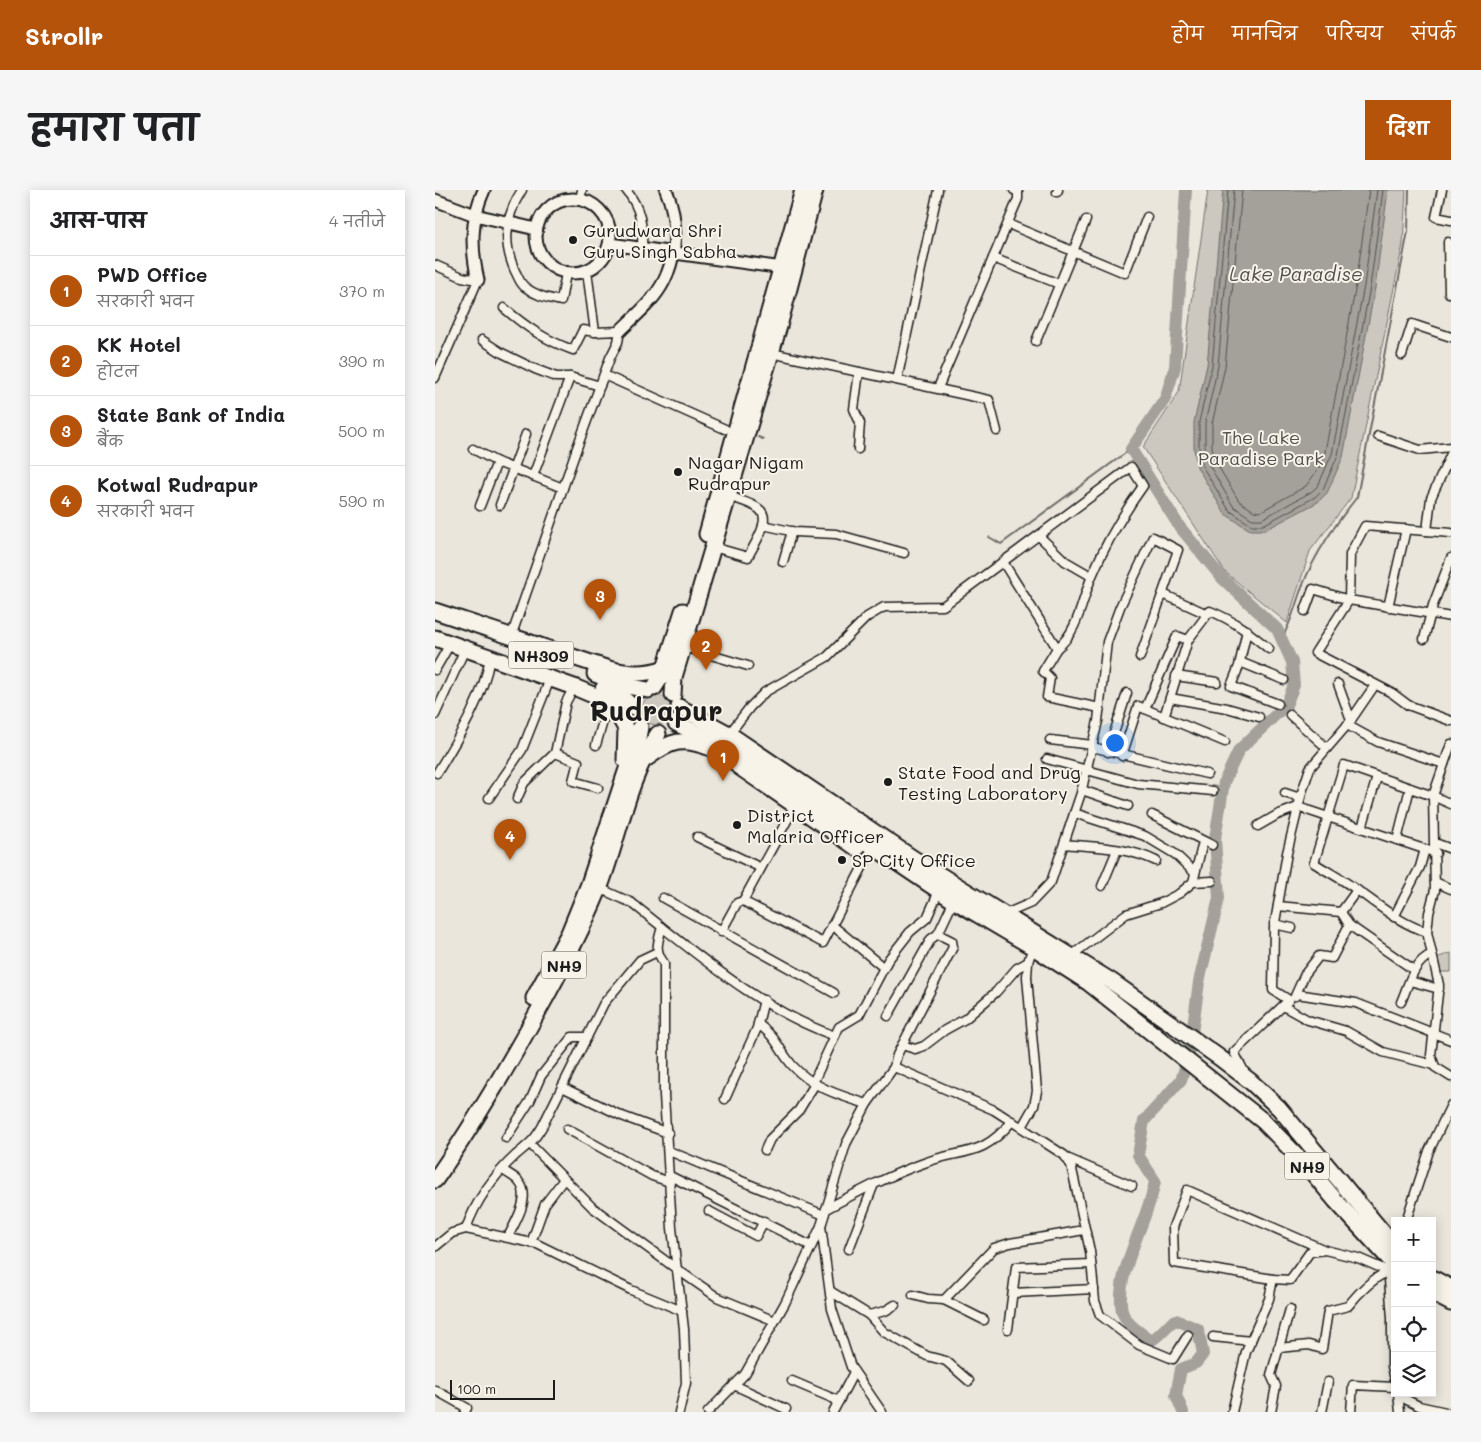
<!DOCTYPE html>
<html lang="hi">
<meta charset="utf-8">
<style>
:root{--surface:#fff;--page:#f6f6f6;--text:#202124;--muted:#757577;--line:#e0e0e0;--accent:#b45309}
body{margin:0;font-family:Mali,"Playpen Sans Deva",sans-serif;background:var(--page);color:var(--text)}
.controls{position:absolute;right:15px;bottom:15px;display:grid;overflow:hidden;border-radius:0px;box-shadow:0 2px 12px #0003}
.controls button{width:45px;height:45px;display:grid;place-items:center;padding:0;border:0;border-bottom:1px solid var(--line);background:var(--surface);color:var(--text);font:25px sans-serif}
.scale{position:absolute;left:15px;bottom:12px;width:105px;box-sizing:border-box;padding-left:5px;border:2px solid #1c1c1c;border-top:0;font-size:14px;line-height:18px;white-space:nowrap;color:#1c1c1c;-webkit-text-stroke:4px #f7f3e8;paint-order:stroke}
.you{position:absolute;left:679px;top:552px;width:18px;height:18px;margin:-12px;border:4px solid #fff;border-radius:50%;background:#1a73e8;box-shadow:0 0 0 8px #1a73e833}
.badge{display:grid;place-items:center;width:32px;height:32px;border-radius:50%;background:var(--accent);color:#fff;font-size:16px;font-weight:700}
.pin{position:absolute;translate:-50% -41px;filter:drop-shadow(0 1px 2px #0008)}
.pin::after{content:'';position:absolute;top:26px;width:18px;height:15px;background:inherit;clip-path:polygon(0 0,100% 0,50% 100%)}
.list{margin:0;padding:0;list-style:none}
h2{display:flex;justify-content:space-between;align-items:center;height:65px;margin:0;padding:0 20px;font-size:21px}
h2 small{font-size:16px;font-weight:400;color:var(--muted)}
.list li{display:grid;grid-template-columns:32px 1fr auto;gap:15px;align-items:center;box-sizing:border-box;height:70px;padding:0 20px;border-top:1px solid var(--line)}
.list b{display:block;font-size:19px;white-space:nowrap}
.list p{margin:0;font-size:16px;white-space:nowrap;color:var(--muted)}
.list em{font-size:16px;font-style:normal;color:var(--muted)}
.icon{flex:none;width:28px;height:28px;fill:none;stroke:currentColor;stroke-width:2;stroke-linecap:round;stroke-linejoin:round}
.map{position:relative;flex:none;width:1016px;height:1222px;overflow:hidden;border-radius:0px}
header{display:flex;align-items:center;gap:30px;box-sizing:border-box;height:70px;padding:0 25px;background:var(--accent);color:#fff}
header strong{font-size:24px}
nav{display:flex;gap:28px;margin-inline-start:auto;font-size:18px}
.intro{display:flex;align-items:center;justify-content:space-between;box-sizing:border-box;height:120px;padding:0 30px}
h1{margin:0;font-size:35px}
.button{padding:12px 22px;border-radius:0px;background:var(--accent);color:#fff;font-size:18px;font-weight:700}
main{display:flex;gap:30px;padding:0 30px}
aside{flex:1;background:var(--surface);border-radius:0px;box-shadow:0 2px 12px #0003}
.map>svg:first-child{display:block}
.green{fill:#ccc8c0;stroke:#74726e}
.water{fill:#a3a19a;stroke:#6d6c68}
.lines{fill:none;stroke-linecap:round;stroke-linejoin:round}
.shore{stroke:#52514e;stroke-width:1}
.stream{stroke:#6d6c68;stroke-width:2}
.river{stroke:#a3a19a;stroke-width:12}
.street-casing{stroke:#1c1c1c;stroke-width:11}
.secondary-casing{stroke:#1c1c1c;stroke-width:15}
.highway-casing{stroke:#1c1c1c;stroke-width:19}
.street{stroke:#f7f3e8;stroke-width:8}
.secondary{stroke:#f7f3e8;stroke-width:11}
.highway{stroke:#f7f3e8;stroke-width:15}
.poi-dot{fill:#1c1c1c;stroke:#f7f3e8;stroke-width:2}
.labels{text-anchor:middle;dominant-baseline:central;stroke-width:4;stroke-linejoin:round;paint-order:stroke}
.shield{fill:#f7f3e8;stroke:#5e5c59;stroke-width:1}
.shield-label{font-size:16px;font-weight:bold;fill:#1c1c1c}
.poi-label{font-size:18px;fill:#1c1c1c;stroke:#f7f3e8;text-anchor:start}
.park-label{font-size:18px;fill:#51504d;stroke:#f7f3e8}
.water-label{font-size:19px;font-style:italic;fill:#52514e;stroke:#f7f3e8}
.town-label{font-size:28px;font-weight:bold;fill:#1c1c1c;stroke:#f7f3e8}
</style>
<header>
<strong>Strollr</strong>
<nav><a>होम</a><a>मानचित्र</a><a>परिचय</a><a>संपर्क</a></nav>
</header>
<div class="intro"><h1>हमारा पता</h1><a class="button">दिशा</a></div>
<main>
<aside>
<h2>आस-पास<small>4 नतीजे</small></h2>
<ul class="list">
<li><span class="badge">1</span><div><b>PWD Office</b><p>सरकारी भवन</p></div><em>370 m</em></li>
<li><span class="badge">2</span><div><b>KK Hotel</b><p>होटल</p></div><em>390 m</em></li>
<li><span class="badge">3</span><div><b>State Bank of India</b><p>बैंक</p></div><em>500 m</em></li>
<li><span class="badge">4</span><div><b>Kotwal Rudrapur</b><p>सरकारी भवन</p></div><em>590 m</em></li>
</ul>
</aside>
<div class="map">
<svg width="1016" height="1222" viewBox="0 0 1016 1222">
<rect width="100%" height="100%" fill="#eae6dc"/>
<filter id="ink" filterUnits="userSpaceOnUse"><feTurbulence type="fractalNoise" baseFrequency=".02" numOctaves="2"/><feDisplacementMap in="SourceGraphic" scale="10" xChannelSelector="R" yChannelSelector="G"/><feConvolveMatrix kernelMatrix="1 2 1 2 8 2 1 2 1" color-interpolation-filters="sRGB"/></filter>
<g filter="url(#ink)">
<g class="green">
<path d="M773 0H971L968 54 916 308 875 361 852 433 790 382 708 257 744 202Z"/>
<circle cx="221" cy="520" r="15"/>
<path d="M1016 763V782H1006L1001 768Z"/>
</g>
<path class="water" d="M788 0H953L940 98 908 267 892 303 883 312 830 340H815L790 324 762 277 759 259V232L772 175Z"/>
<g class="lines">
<g class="shore">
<path d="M793 0 777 176 764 232V259L767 276 794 320 816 335H828L880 307 888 299 903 265 935 97 948 0"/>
<path d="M799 0 783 176 770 233V258L773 273 798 316 817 329H827L876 302 883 296 897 264 929 96 942 0"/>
<path d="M807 0 790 177 777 234V257L780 271 804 311 819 321 825 322 871 296 884 278 890 262 921 95 934 0"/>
</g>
<g class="stream">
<path d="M323 247 328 249"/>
<path d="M554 347 566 354 696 259"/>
<path d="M847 448C857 431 860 415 867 397 880 363 900 335 922 307L973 41 974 0"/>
</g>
<path class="river" d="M748 1222 741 1205 746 1179 761 1173 768 1164 763 1139 741 1130C731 1135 727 1144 717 1150 707 1145 690 1133 687 1121 679 1083 714 1030 720 991L703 965 709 931 746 890 754 865 764 792 784 708 780 649 789 592 804 560 851 515 859 495 857 472 842 439 787 388 744 336 696 259 730 209 740 177 751 0"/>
<defs>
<g id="street">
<path d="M87 0C70 26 67 52 80 81 83 86 85 94 90 97 101 106 113 108 126 111L131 83"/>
<path d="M191 0C206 18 208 36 207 59"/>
<path d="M1007 0 1001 27 1016 30"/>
<path d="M622 2 623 0"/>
<path d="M145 10 147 0"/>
<path d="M573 34 690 83 712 27"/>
<path d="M1013 52 1014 103H1016"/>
<path d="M558 68 624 94"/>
<path d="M0 75 27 87 43 90 0 188"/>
<path d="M152 81 160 142"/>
<path d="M69 118C91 137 110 150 138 160L148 140 160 142 185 141 183 152 175 168 143 255 76 447"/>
<path d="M47 150 67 163 100 179 121 187H135L165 196"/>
<path d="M601 151 651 30"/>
<path d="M336 163 554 210 562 241"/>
<path d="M967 165 977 134 1016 147"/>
<path d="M169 185 290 239"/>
<path d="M462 190 503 0"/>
<path d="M503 198 583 9V2L579 0"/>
<path d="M943 246 985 260 1016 257"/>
<path d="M38 259 62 272 128 298"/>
<path d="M423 259 425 233 419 219 424 182"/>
<path d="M98 286 135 187"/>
<path d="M65 315 91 244"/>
<path d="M45 316 62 272"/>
<path d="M328 335 360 342 401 344 469 363"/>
<path d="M992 341 996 308 1016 264"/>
<path d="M1016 343 930 336 915 364 914 410 880 463 957 503 973 515 1016 531"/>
<path d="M604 346 630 371 656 386"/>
<path d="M278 357 313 367C318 356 338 329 324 319 317 313 303 310 294 306"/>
<path d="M348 372 357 341"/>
<path d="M568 372 622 458 608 481 615 488 612 507 665 518"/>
<path d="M728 404 772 424"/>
<path d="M953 417 971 339"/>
<path d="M870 421 878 399 914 410 1016 427"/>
<path d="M812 440 804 476 796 496 843 514"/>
<path d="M989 449 998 415 1016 368"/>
<path d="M249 457 313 476"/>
<path d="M805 472 849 490"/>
<path d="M0 480 15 454"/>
<path d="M741 486 782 492"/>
<path d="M903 494 916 530"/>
<path d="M735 508 792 518 824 527"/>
<path d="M710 519 742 446 753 450"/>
<path d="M0 525 30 459"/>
<path d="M855 525 892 558"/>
<path d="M729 527 753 450 775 421C798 430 815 443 834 459"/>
<path d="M912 535 943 552 1009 574"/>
<path d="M294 544 315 517 330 502 392 467 432 427 449 417 508 416 696 277 708 296C688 324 670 354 657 386 647 409 643 443 622 458"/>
<path d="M615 550 658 555"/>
<path d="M1016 554 998 606 1000 700 994 723 992 742 1004 795 996 865 1000 877 1016 887"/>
<path d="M161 555 169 528 177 513"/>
<path d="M657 557 772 584"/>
<path d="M673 562 692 503"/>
<path d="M120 563 143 572 138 591 163 598"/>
<path d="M687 566 703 516 790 552"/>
<path d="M612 569 703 594 778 601"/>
<path d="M2 583C23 548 48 509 55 468"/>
<path d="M647 600 693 616"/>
<path d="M850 603 865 608"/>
<path d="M54 608 87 560 115 489"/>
<path d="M82 609 89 593 120 563 131 512 139 497"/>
<path d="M639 623 710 646 740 664 760 683"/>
<path d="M717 625 777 655"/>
<path d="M823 636 842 625 863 617 1001 663"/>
<path d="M927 638 942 587"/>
<path d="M262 647 326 678"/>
<path d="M962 650 975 598"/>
<path d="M1000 653 1016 659"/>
<path d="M629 654C659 657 693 657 721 671"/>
<path d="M758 692 777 691"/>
<path d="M1000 692 1016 699"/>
<path d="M667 696 682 660"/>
<path d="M164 698 197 713 227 737C223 752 219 760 229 773V905L237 1038 249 1139 251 1193 244 1222"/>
<path d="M228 708 399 803"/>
<path d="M308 711 388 753 438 657"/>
<path d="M843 716 906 722 922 700"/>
<path d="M906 722 914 735 979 780"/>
<path d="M568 725 596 713 616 692 646 603 663 531 672 452 685 417 718 347 743 360 705 467"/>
<path d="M959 727 985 677 990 659"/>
<path d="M839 734 857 738"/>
<path d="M397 735 449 778"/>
<path d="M227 737C280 779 335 823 400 846"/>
<path d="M286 742 302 713 308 711 361 614"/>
<path d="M992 742C964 733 945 716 922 700 909 690 893 682 879 673L909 575 998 606 1016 614"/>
<path d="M636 766 691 724 726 713 745 703 758 692 768 652"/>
<path d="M975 791 1004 799"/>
<path d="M862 804 921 813 1016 850"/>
<path d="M860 806 870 784 884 766 897 768 914 735"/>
<path d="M966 812C974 794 978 772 997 764"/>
<path d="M848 816 873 830 911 841 948 862 999 875"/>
<path d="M453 826 496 749 503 744"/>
<path d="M323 834C343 848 343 859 357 875 376 897 406 906 432 914"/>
<path d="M467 855 480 859 489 856 510 840 530 829 561 802 582 778 593 772"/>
<path d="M459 877 559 920 629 965 636 975 655 1061 660 1111 665 1125 704 1155 738 1169 753 1145"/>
<path d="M810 883 799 862 854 810 838 800 839 738 852 663 867 602 875 578 914 533 940 495"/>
<path d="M378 893 404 837 424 825 453 770 475 742 492 728 504 701"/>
<path d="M127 897 187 926 233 943"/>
<path d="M290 909 322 838 329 810"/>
<path d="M587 937 599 916 602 901 592 787 593 772 598 757"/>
<path d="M132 939 217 986 235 992"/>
<path d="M71 948 95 911 106 886 137 847H152"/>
<path d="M96 955 157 1017 243 1080 282 1107 340 1131"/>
<path d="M330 960 335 949 364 920 380 894"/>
<path d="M234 961 389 1025"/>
<path d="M634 969 697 996"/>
<path d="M68 980C73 984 81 987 84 992 97 1007 80 1032 73 1047"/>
<path d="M235 986 376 1056"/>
<path d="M391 1019C423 1002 455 985 489 973 528 958 546 969 577 931"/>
<path d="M274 1021 321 1046 329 1031"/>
<path d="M971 1031 994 961 1016 915"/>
<path d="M386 1036 397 1119 416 1177 447 1222"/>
<path d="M31 1039C40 1012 59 985 81 965 94 954 98 952 107 937L169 813 205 770 222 762"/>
<path d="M96 1053 110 1014 129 989"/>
<path d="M0 1057 17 1043 31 1039 102 1054 196 1100 247 1121"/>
<path d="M414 1059 439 994"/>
<path d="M890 1060 875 1062 855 1090 838 1089 739 1073 738 1037 752 1000 890 1060 923 1068 953 1081"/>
<path d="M953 1077 957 1128V1176L960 1190"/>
<path d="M395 1101 434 1125 450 1121 460 1115"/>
<path d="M578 1103 659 1099"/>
<path d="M478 1105 493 1109 509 1110 549 1130"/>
<path d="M509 1110 559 1058 575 1053 649 1040"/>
<path d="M434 1125 449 1142 492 1166 511 1171 534 1191"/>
<path d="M573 1139 581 1077 656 1074"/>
<path d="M778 1147 816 1151"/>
<path d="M843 1158 874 1155 887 1159 893 1121 913 1116C925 1101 936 1090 953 1081"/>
<path d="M357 1191 404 1211"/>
<path d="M299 1195 351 1219"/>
<path d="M0 1200 32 1218 30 1222"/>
<path d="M963 1203 965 1222"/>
<path d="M964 1206 984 1216 1011 1222"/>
<path d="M273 1222 310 1184 350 1113 386 1036 411 954 432 914 459 877 462 865 518 757 517 751 503 744 519 710"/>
<path d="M398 1222 419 1182"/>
<path d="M797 1222 811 1162 834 1109 838 1089"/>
<path d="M836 1222 841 1196 836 1185 855 1119"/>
<path d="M887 1222 893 1192"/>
<path d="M916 1222 918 1195 960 1197"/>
</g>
<g id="secondary">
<circle cx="138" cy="46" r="37"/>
<path d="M0 10 40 25 101 39"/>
<path d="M175 54 348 78"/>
<path d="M43 90C36 59 35 30 49 0"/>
<path d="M185 141C200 126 219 111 229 91 243 63 243 28 231 0"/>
</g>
<g id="highway">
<path d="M272 344 368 0"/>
<path d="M0 421 174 479C194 484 210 485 230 478"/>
<path d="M0 448 139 497 177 513 191 539 190 570"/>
<path d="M160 484 192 496 213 500"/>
<path d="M219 498 228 484 248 421"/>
<path d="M168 499 185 506 198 517"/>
<path d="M238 505 239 487 344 136 380 0"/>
<path d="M244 517 294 544 479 669 676 791 785 868 815 891 844 918 960 1057"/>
<path d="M241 533 290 557 515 708 598 757 654 793 828 931 872 976 901 1011 960 1075"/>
<path d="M212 568C236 550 248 547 276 558"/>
<path d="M303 576 422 658"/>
<path d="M99 808 134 743 154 694 191 582 202 553 205 537"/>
<path d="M0 990C37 937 70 881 101 825 124 784 146 743 164 699 184 648 192 589 223 544"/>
<path d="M997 1088 1016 1098"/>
<path d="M997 1103 1016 1113"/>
</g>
</defs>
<use href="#street" class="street-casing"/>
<use href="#secondary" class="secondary-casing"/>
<use href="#highway" class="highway-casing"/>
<use href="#street" class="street"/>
<use href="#secondary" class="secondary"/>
<use href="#highway" class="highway"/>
</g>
</g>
<g class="poi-dot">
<circle cx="138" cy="50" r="5"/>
<circle cx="243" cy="282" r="5"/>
<circle cx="453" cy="592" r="5"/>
<circle cx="302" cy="635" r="5"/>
<circle cx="407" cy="670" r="5"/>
</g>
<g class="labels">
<g class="shield">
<rect x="73.5" y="451.5" width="65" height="27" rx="4"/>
<rect x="106.5" y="761.5" width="45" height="27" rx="4"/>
<rect x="849.5" y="962.5" width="45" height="27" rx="4"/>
</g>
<g class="shield-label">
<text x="106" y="465">NH309</text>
<text x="129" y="775">NH9</text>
<text x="872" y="976">NH9</text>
</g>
<g class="poi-label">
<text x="148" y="40">Gurudwara Shri<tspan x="148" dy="21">Guru Singh Sabha</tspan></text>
<text x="253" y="272">Nagar Nigam<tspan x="253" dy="21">Rudrapur</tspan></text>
<text x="463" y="582">State Food and Drug<tspan x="463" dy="21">Testing Laboratory</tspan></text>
<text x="312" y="625">District<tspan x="312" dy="21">Malaria Officer</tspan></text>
<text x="417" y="670">SP City Office</text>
</g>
<g class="park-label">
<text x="826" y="247">The Lake<tspan x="826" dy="21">Paradise Park</tspan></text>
</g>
<g class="water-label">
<text x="861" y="83">Lake Paradise</text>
</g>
<g class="town-label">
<text x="221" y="520">Rudrapur</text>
</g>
</g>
</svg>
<div class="controls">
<button>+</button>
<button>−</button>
<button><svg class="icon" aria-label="locate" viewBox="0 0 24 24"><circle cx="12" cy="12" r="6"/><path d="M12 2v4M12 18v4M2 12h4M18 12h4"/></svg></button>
<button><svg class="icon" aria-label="layers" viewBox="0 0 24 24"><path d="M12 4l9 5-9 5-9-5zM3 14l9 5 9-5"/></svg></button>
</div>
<div class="scale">100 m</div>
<div class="you"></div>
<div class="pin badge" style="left:288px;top:591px">1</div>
<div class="pin badge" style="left:271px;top:480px">2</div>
<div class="pin badge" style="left:165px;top:430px">3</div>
<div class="pin badge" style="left:75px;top:670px">4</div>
</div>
</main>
